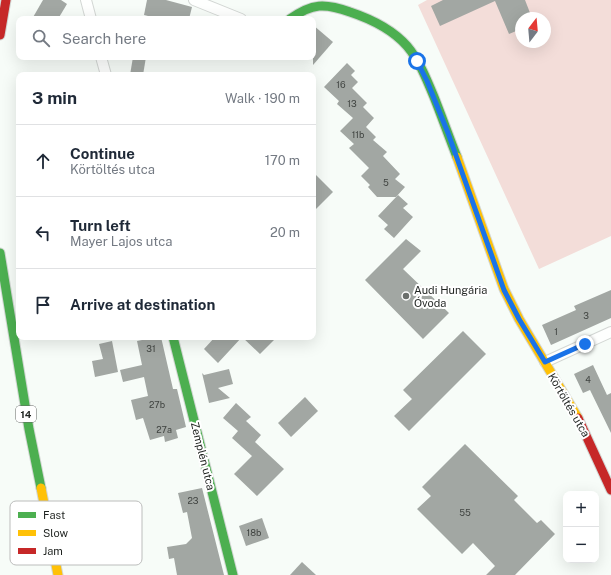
<!DOCTYPE html>
<meta charset="utf-8">
<style>
:root{--surface:#fff;--page:#f2f2f3;--text:#1f2937;--muted:#747a83;--line:#e0e1e3}
body{margin:0;font-family:"Public Sans",sans-serif;background:var(--page);color:var(--text)}
.controls{position:absolute;right:12px;bottom:12px;display:grid;overflow:hidden;border-radius:8px;box-shadow:0 4px 16px #0002}
.controls button{width:36px;height:36px;display:grid;place-items:center;padding:0;border:0;border-bottom:1px solid var(--line);background:var(--surface);color:var(--text);font:20px sans-serif}
.compass{position:absolute;left:515px;top:12px;width:36px;height:36px;border-radius:50%;background:var(--surface);box-shadow:0 4px 16px #0002;rotate:16deg}
.stop{position:absolute;width:12px;height:12px;margin:-9px;border:3px solid #1a73e8;border-radius:50%;background:#fff}
.stop.end{background:#1a73e8;border-color:#fff;box-shadow:0 1px 4px #0008}
.list{margin:0;padding:0;list-style:none}
h2{display:flex;justify-content:space-between;align-items:center;height:52px;margin:0;padding:0 16px;font-size:17px}
h2 small{font-size:13px;font-weight:400;color:var(--muted)}
.list li{display:grid;grid-template-columns:26px 1fr auto;gap:12px;align-items:center;box-sizing:border-box;height:72px;padding:0 16px;border-top:1px solid var(--line)}
.list b{display:block;font-size:15px;white-space:nowrap}
.list p{margin:0;font-size:13px;white-space:nowrap;color:var(--muted)}
.list em{font-size:13px;font-style:normal;color:var(--muted)}
.icon{flex:none;width:22px;height:22px;fill:none;stroke:currentColor;stroke-width:2;stroke-linecap:round;stroke-linejoin:round}
.map{position:relative;flex:none;width:611px;height:575px;overflow:hidden}
.search{position:absolute;background:var(--surface);box-shadow:0 4px 16px #0002;left:16px;top:16px;width:300px;height:44px;display:flex;align-items:center;gap:10px;box-sizing:border-box;padding:0 14px;border-radius:8px;color:var(--muted);font-size:15px}
.panel{position:absolute;background:var(--surface);box-shadow:0 4px 16px #0002;left:16px;top:72px;width:300px;height:268px;border-radius:8px}
.map>svg:first-child{display:block}
.green{fill:#f3ddd9;fill-rule:evenodd}
.building{fill:#a2a7a3}
.lines{fill:none;stroke-linecap:round;stroke-linejoin:round}
.street-casing{stroke:#d3d7d4;stroke-width:12}
.fast-casing{stroke:#d3d7d4;stroke-width:11}
.slow-casing{stroke:#d3d7d4;stroke-width:11}
.jam-casing{stroke:#d3d7d4;stroke-width:11}
.street{stroke:#fefffe;stroke-width:10}
.fast{stroke:#4caf50;stroke-width:9}
.slow{stroke:#ffc107;stroke-width:9}
.jam{stroke:#c62828;stroke-width:9}
.route{stroke:#1a73e8;stroke-width:5}
.poi-dot{fill:#6b6f6c;stroke:#fff;stroke-width:1.5}
.labels{text-anchor:middle;dominant-baseline:central;stroke-width:4;stroke-linejoin:round;paint-order:stroke}
.number-label{font-size:9px;fill:#404441}
.shield{fill:#fff;stroke:#626563;stroke-width:1}
.shield-label{font-size:10px;font-weight:bold;fill:#1f2320}
.poi-label{font-size:11px;fill:#1f2320;stroke:#fff;text-anchor:start}
.street-label{font-size:11px;fill:#1f2320;stroke:#fff}
.key{fill:#fff;stroke:#bcbdbc;stroke-width:1}
.key-label{font-size:11px;fill:#1f2320}
</style>
<div class="map">
<svg width="611" height="575" viewBox="0 0 611 575">
<rect width="100%" height="100%" fill="#f7fcf8"/>
<path class="green" d="M427 0H611V236L539 269 418 5ZM521 18H545V42H521Z"/>
<g class="building">
<path d="M43 0H61L67 4 58 19H32Z"/>
<path d="M147 0H166L192 7 189 19H160L144 15Z"/>
<path d="M443 0H525L532 18H521V29L509 34 495 1 440 26 431 6Z"/>
<path d="M313 25 333 42 313 65Z"/>
<path d="M133 57H146L143 75H130Z"/>
<path d="M347 63 355 71 351 75 358 82 352 88 367 103 363 107 374 118 366 127 376 137 373 140 387 152 383 156 400 174 395 179 405 187 396 197H377L368 187 370 185 361 176 369 168 349 148 354 144 340 131 353 118 337 104 339 101 324 87Z"/>
<path d="M313 172 333 192 313 212Z"/>
<path d="M398 195 408 204 403 208 413 217 394 238 384 229 388 225 378 216Z"/>
<path d="M406 239 421 251 403 269 449 313 423 339 365 280Z"/>
<path d="M611 290V318L551 345 542 325 576 310 574 306Z"/>
<path d="M463 331 486 354 409 431 394 416 412 399 403 390Z"/>
<path d="M157 337H161L173 389H177L186 427 176 430 178 438 165 442 164 436 150 440 143 418 136 420 131 400 148 396 144 377 123 382 120 370 142 365 137 341Z"/>
<path d="M215 337H277L260 354 242 337 218 363 204 349Z"/>
<path d="M112 341 118 372 95 377 92 361 103 359 99 344Z"/>
<path d="M593 365 607 395 611 393V433L590 390 583 393 574 374Z"/>
<path d="M229 369 233 384 218 388 230 398 209 403 202 373 204 375Z"/>
<path d="M305 397 318 411 291 437 278 423Z"/>
<path d="M236 403 251 417 246 421 261 435 255 442 284 469 257 496 234 474 252 456 232 438 238 431 223 418Z"/>
<path d="M465 444 518 496 514 500 537 523 541 520 555 534 515 575H486L495 566 473 543 462 554 417 509 431 496 422 487Z"/>
<path d="M202 488 224 575H177L174 558 169 559 167 547 186 544 192 538 187 512 183 513 178 493Z"/>
<path d="M262 518 269 538 246 546 239 526Z"/>
<path d="M302 562 316 575H290Z"/>
</g>
<g class="lines">
<defs>
<g id="street">
<path d="M86 0 91 19"/>
<path d="M194 0 241 19"/>
<path d="M101 57 106 75"/>
<path d="M545 362 611 332"/>
</g>
<g id="fast">
<path d="M290 19C312 3 325 3 350 12 371 19 392 29 407 46 419 60 427 80 434 97 442 117 449 137 457 157"/>
<path d="M0 253 29 429 41 488"/>
<path d="M173 337 233 575"/>
</g>
<g id="slow">
<path d="M457 157 504 289 519 319 578 418"/>
<path d="M41 488 58 575"/>
</g>
<g id="jam">
<path d="M0 35 6 0"/>
<path d="M578 418 611 490"/>
</g>
</defs>
<use href="#street" class="street-casing"/>
<use href="#fast" class="fast-casing"/>
<use href="#slow" class="slow-casing"/>
<use href="#jam" class="jam-casing"/>
<use href="#street" class="street"/>
<use href="#fast" class="fast"/>
<use href="#slow" class="slow"/>
<use href="#jam" class="jam"/>
</g>
<g class="lines">
<path class="route" d="M417 61 427 81 448 133 504 290 519 319 545 362 585 344"/>
</g>
<circle class="poi-dot" cx="406" cy="296" r="4"/>
<g class="labels">
<g class="number-label">
<text x="341" y="84">16</text>
<text x="352" y="103">13</text>
<text x="358" y="134">11b</text>
<text x="386" y="182">5</text>
<text x="586" y="315">3</text>
<text x="556" y="331">1</text>
<text x="151" y="348">31</text>
<text x="588" y="379">4</text>
<text x="157" y="404">27b</text>
<text x="164" y="429">27a</text>
<text x="193" y="500">23</text>
<text x="465" y="512">55</text>
<text x="254" y="532">18b</text>
</g>
<rect class="shield" x="16" y="406" width="20" height="16" rx="3"/>
<g class="shield-label">
<text x="26" y="414">14</text>
</g>
<g class="poi-label">
<text x="414" y="290">Audi Hungária<tspan x="414" dy="13">Óvoda</tspan></text>
</g>
<g class="street-label">
<text transform="translate(569 405) rotate(60)">Körtöltés utca</text>
<text transform="translate(203 456) rotate(76)">Zemplén utca</text>
</g>
</g>
<rect x="10" y="501" width="132" height="64" rx="6" class="key"/>
<rect x="18" y="512" width="18" height="6" fill="#4caf50"/>
<rect x="18" y="530" width="18" height="6" fill="#ffc107"/>
<rect x="18" y="548" width="18" height="6" fill="#c62828"/>
<g class="key-label">
<text x="43" y="519">Fast</text>
<text x="43" y="537">Slow</text>
<text x="43" y="555">Jam</text>
</g>
</svg>
<div class="controls">
<button>+</button>
<button>−</button>
</div>
<svg class="compass" viewBox="-18 -18 36 36"><path d="M0-13l5 13h-10z" fill="#e53935"/><path d="M0 13l5-13h-10z" fill="#747a83"/></svg>
<div class="stop" style="left:417px;top:61px"></div>
<div class="stop end" style="left:585px;top:344px"></div>
<div class="search"><svg class="icon" aria-label="search" viewBox="0 0 24 24"><circle cx="10" cy="10" r="6"/><path d="M15 15l6 6"/></svg>Search here</div>
<section class="panel">
<h2>3 min<small>Walk · 190 m</small></h2>
<ul class="list">
<li><svg class="icon" aria-label="ahead" viewBox="0 0 24 24"><path d="M12 20V5M6 11l6-6 6 6"/></svg><div><b>Continue</b><p>Körtöltés utca</p></div><em>170 m</em></li>
<li><svg class="icon" aria-label="left" viewBox="0 0 24 24"><path d="M17 20v-9H6M10 6l-5 5 5 5"/></svg><div><b>Turn left</b><p>Mayer Lajos utca</p></div><em>20 m</em></li>
<li><svg class="icon" aria-label="arrive" viewBox="0 0 24 24"><path d="M6 21V4h12l-3 4 3 4H6"/></svg><div><b>Arrive at destination</b></div></li>
</ul>
</section>
</div>
